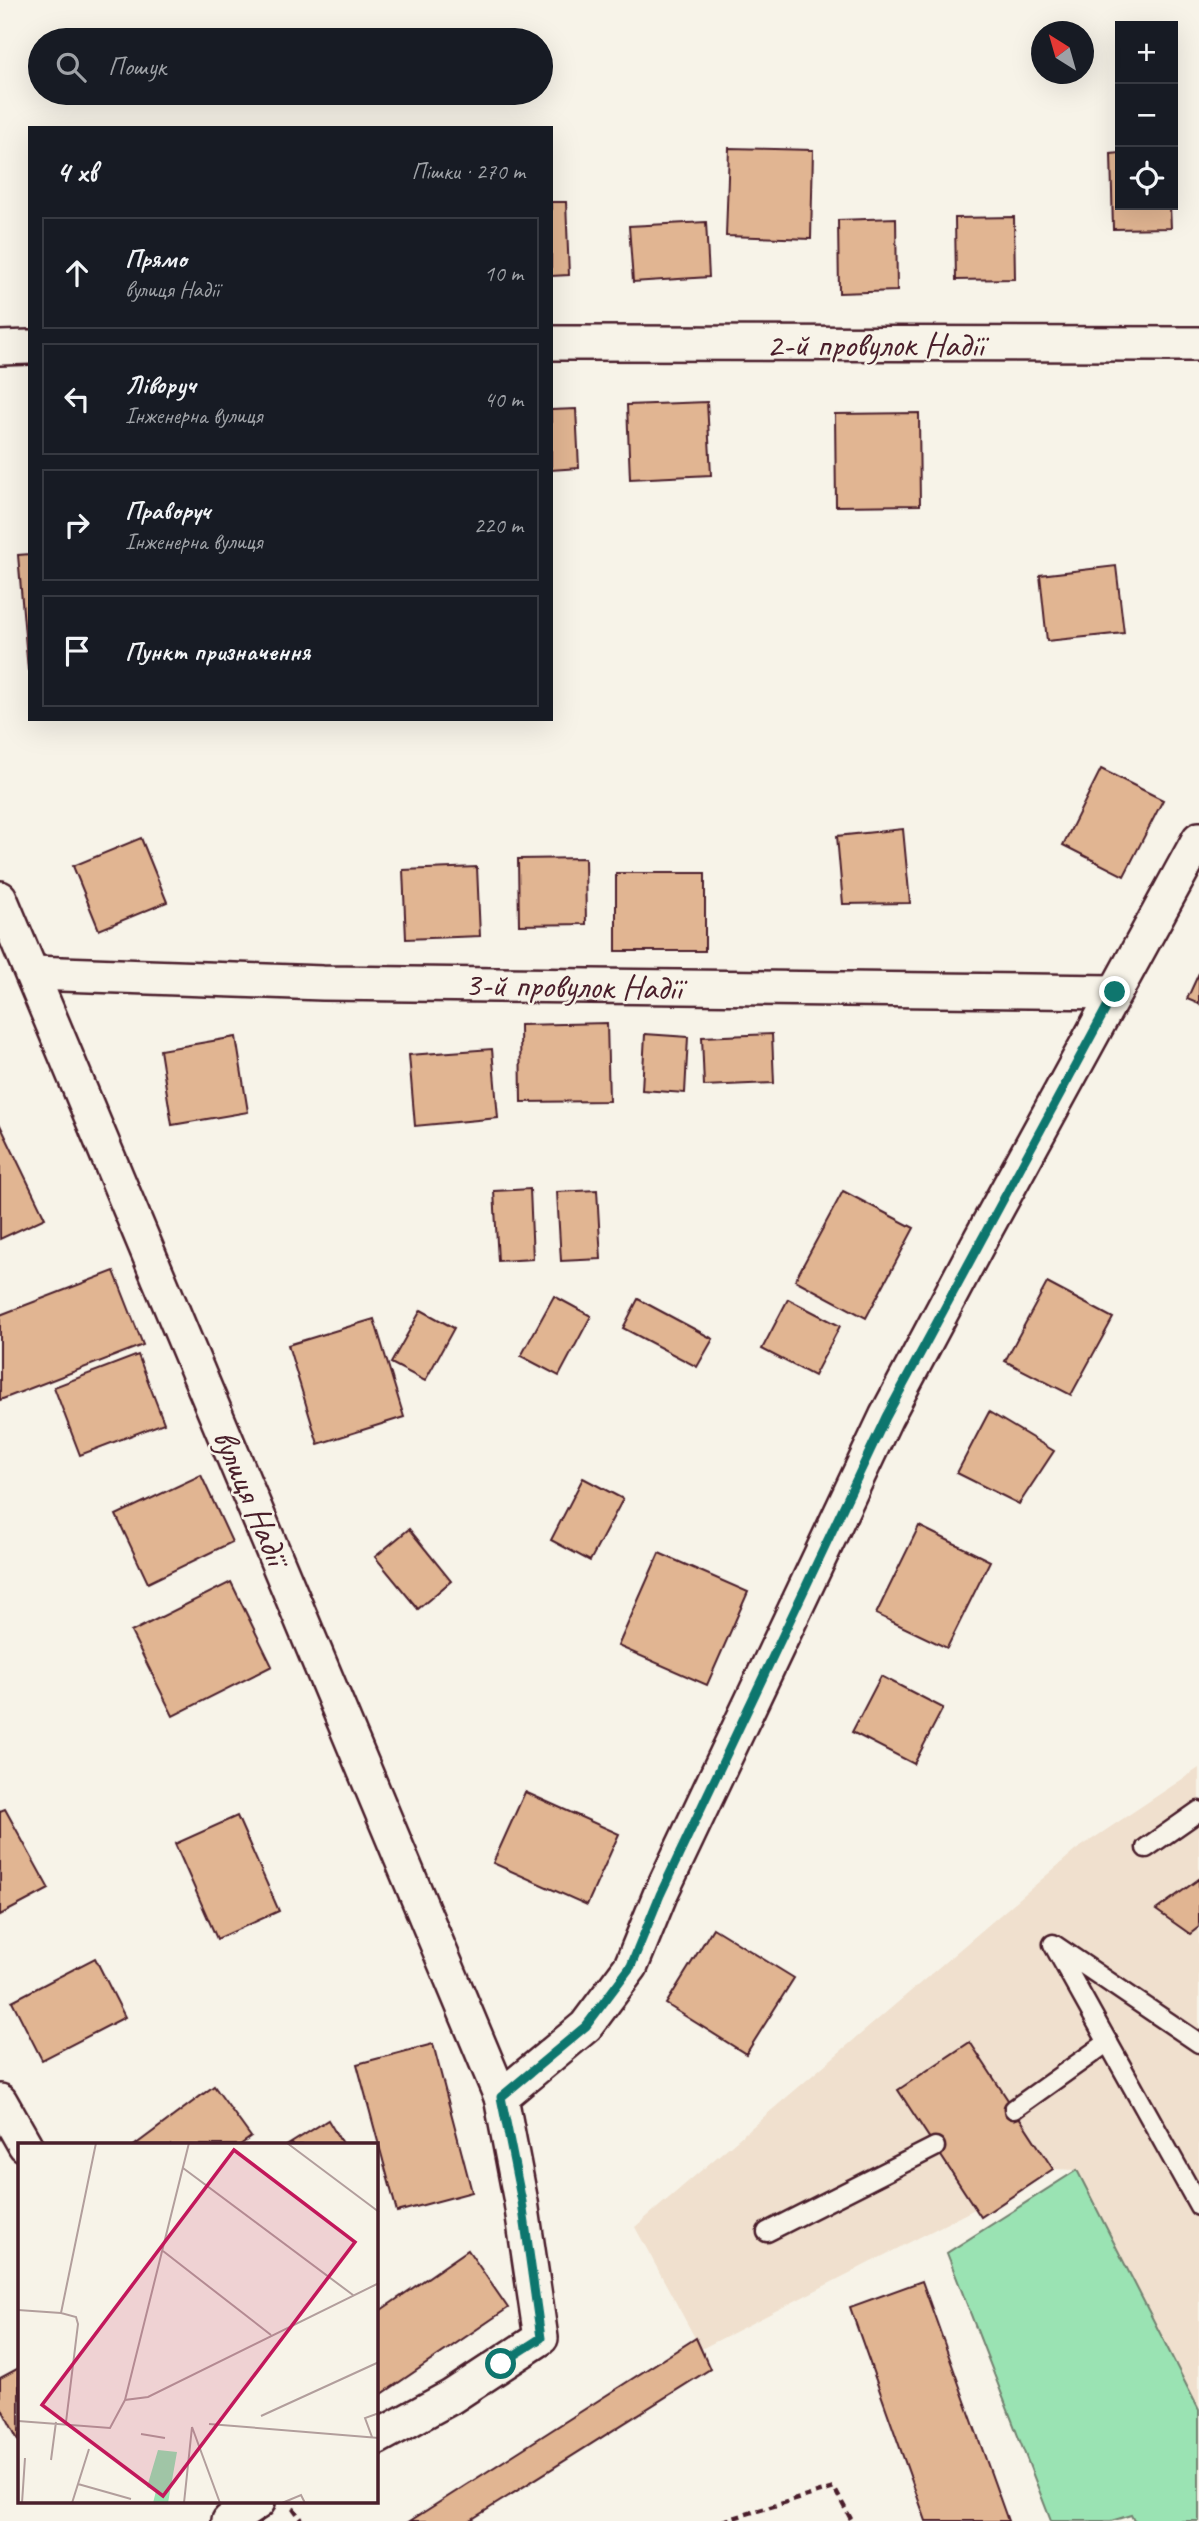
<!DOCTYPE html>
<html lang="uk">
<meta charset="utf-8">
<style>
:root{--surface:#171b24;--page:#20242c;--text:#f1f3f6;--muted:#9ea1a6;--line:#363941}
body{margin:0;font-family:Caveat,sans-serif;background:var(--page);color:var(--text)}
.controls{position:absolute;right:21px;top:21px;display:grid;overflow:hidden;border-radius:0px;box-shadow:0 7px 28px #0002}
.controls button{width:63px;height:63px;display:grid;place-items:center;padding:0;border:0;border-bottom:2px solid var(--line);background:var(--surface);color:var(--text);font:35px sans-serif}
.compass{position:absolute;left:1031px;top:21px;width:63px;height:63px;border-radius:50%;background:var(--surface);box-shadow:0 7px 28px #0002;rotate:323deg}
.stop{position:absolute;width:21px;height:21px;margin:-16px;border:5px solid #0f766e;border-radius:50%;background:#fff}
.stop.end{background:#0f766e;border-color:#fff;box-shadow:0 2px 7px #0008}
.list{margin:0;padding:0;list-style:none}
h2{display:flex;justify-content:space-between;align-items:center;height:91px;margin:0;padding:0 28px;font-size:30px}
h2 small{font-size:23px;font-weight:400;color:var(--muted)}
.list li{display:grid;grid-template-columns:46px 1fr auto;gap:21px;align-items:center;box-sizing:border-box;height:112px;margin:0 14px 14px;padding:0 14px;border:2px solid var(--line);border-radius:0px}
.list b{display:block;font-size:26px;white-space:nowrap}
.list p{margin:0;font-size:23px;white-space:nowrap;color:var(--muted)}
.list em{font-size:23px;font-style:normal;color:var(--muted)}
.icon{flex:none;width:38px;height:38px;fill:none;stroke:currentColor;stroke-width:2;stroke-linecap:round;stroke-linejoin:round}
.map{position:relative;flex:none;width:1199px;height:2521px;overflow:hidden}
.search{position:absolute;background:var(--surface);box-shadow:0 7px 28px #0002;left:28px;top:28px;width:525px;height:77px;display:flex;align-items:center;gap:18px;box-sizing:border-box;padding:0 24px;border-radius:38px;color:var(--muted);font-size:26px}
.panel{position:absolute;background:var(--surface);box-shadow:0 7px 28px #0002;left:28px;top:126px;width:525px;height:595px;border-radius:0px}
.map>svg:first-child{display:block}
.built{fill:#f0e0ce}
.green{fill:#9ae3b3;stroke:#72816f;stroke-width:2}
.building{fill:#e1b592;stroke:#4a1f2b;stroke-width:2}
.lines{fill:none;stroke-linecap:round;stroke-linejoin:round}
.service-casing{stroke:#4a1f2b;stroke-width:23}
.minor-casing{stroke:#4a1f2b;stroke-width:38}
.path{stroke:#4a1f2b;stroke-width:4.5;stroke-dasharray:7 5;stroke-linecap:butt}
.service{stroke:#f7f3e8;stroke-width:18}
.minor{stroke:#f7f3e8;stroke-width:33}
.route{stroke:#0f766e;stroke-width:9}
.labels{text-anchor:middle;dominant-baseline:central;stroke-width:5;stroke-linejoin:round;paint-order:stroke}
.street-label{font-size:35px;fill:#4a1f2b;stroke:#f7f3e8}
.inset-road{fill:none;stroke:#b29e9c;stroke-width:2}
.view{fill:#c2185b;fill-opacity:0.15;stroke:#c2185b;stroke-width:3.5}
.inset-edge{fill:none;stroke:#4a1f2b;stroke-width:3.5}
</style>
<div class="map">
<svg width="1199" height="2521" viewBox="0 0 1199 2521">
<rect width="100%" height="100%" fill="#f7f3e8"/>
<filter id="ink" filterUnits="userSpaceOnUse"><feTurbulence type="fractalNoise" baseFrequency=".0143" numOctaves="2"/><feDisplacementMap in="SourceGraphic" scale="14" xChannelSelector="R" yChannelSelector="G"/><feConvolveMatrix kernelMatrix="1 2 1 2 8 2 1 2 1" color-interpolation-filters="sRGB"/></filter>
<g filter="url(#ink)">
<path class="built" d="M1199 1768V2409L1077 2170 1053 2169 701 2349 635 2227 1076 1850Z"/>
<path class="green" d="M1077 2170 1199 2410V2521H1134L1131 2515 1111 2521H1051L947 2253Z"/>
<g class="building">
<path d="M729 148 813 150 811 239 726 236Z"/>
<path d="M1120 153V205H1170L1171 228 1113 229 1111 154Z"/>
<path d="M551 202H566L569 275 551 276Z"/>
<path d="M1014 217 1015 279 956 280 955 218Z"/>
<path d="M896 218 897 291 839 293 838 220Z"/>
<path d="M706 222 709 277 633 282 629 226Z"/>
<path d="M707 402 711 475 630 479 627 405Z"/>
<path d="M576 409 579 468 551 470V410Z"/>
<path d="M919 413 920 505 836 506 835 414Z"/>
<path d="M30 554V670H28L18 555Z"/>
<path d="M1116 566 1124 633 1047 641 1040 575Z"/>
<path d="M1101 769 1163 800 1124 876 1063 845Z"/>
<path d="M903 829 910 903 843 904 837 836Z"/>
<path d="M141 838 167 902 99 930 73 866Z"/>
<path d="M585 858 586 924 519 925 518 859Z"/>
<path d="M477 867 480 936 406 939 403 870Z"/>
<rect x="616" y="873" width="89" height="78"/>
<path d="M1199 973V1004L1187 999Z"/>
<path d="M607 1023 609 1101 521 1102 520 1025Z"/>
<path d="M645 1034 688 1037 685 1093 642 1090Z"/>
<path d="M772 1034 774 1083 704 1086 702 1037Z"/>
<path d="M236 1037 248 1112 172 1125 160 1050Z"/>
<path d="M492 1049 498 1118 415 1126 409 1055Z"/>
<path d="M0 1125 45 1218 0 1239Z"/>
<path d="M530 1189 533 1259 498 1261 494 1191Z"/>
<path d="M597 1190 601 1259 561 1261 557 1192Z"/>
<path d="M843 1191 914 1228 866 1318 795 1280Z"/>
<path d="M114 1271 143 1345 0 1400V1315Z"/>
<path d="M1047 1283 1113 1318 1071 1395 1005 1361Z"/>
<path d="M554 1296 591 1316 559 1376 521 1356Z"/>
<path d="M638 1299 713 1339 697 1367 623 1328Z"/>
<path d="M788 1299 840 1326 814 1376 762 1349Z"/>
<path d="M421 1310 454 1328 425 1381 391 1363Z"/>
<path d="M374 1319 404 1417 318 1444 288 1345Z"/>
<path d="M138 1355 164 1423 80 1455 54 1387Z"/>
<path d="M989 1412 1054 1451 1019 1504 957 1473Z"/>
<path d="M201 1475 232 1542 148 1583 116 1515Z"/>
<path d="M583 1478 623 1499 590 1561 551 1540Z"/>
<path d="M919 1526 990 1561 947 1648 876 1614Z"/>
<path d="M409 1529 451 1581 418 1609 375 1557Z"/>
<path d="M659 1553 748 1592 707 1685 618 1646Z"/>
<path d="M231 1582 272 1666 173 1716 131 1632Z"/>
<path d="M881 1676 943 1708 914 1764 852 1732Z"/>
<path d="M525 1792 619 1834 587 1905 493 1863Z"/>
<path d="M5 1809 49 1889 0 1915V1811Z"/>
<path d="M237 1816 279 1911 217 1939 175 1844Z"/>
<path d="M1199 1879V1927L1190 1934 1156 1910Z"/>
<path d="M713 1928 794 1978 746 2054 666 2004Z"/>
<path d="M95 1958 125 2017 42 2060 12 2001Z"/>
<path d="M970 2042 1053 2169 981 2217 898 2090Z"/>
<path d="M433 2044 472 2192 397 2212 357 2064Z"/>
<path d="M214 2086 251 2137 240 2145H135Z"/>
<path d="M328 2120 343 2145H288Z"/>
<path d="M468 2250 508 2308 376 2398V2310L378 2312Z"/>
<path d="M922 2281 1008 2521H926L850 2307Z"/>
<path d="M696 2338 710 2369 469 2521H410Z"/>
<path d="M19 2368V2442L0 2405V2378Z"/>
</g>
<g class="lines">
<defs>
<g id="service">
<path d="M1146 1848 1199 1811"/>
<path d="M1199 2043 1053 1944 1199 2206"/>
<path d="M1014 2109 1108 2042"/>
<path d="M767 2232 935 2147"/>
</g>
<g id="minor">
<path d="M551 343 1199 344"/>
<path d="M0 348 30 347"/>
<path d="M0 898 501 2097"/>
<path d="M32 973 323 983 1115 992"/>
<path d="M0 2101 25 2145"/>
<path d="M376 2438 451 2397 541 2338 521 2202 501 2097 586 2026 631 1966 660 1895 886 1417 981 1238 1199 839"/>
<path d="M229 2521 258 2502"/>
</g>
</defs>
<use href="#service" class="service-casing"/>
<use href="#minor" class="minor-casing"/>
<g class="path">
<path d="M293 2508 303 2521"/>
<path d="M723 2521 834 2488 852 2521"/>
</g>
<use href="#service" class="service"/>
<use href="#minor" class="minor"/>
</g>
</g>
<g class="lines" filter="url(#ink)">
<path class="route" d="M501 2364 541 2338 522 2202 501 2097 586 2026 631 1966 660 1895 886 1417 1115 992"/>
</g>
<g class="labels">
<g class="street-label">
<text x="875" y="344">2-й провулок Надії</text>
<text transform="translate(573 986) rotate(1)">3-й провулок Надії</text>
<text transform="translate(251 1497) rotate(67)">вулиця Надії</text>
</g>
</g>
<g transform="translate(18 2143)">
<rect width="360" height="360" fill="#f7f3e8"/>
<path d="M140 307 159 309 150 360H135L138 348 129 344Z" fill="#9ae3b3"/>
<path class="inset-road" d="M269 0 361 69M165 25 335 152M145 108 253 192M0 167 43 170M107 257 171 0M243 273 361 219M0 278 92 285 107 257 130 254 361 140M48 279 60 181 58 174 43 170 78 0M191 281 361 295M123 291 147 295M354 294 347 275 361 270M33 317 38 279M60 341 113 356M4 360 7 315M54 360 71 306M166 360 174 284 202 360M264 360 283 352 287 360"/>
<path class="view" d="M216 7 337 99 145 353 24 262Z"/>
<rect width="360" height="360" class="inset-edge"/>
</g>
</svg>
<div class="controls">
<button>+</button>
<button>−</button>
<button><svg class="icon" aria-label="locate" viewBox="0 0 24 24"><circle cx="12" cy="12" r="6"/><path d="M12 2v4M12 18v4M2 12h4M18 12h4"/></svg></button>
</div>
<svg class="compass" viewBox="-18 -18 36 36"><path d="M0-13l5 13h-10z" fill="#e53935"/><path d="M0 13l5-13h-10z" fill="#9ea1a6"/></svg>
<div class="stop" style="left:501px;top:2364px"></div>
<div class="stop end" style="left:1115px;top:992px"></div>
<div class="search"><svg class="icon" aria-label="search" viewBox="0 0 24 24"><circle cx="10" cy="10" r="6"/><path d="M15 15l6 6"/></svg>Пошук</div>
<section class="panel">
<h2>4 хв<small>Пішки · 270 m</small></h2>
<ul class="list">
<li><svg class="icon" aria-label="ahead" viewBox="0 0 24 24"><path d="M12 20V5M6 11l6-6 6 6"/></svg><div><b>Прямо</b><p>вулиця Надії</p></div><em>10 m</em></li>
<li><svg class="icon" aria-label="left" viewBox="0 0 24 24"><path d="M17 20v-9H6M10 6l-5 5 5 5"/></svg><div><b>Ліворуч</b><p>Інженерна вулиця</p></div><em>40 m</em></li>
<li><svg class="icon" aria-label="right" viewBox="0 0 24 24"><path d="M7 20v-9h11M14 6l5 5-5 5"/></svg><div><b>Праворуч</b><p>Інженерна вулиця</p></div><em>220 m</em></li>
<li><svg class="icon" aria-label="arrive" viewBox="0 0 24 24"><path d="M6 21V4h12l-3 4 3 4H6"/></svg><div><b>Пункт призначення</b></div></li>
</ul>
</section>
</div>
